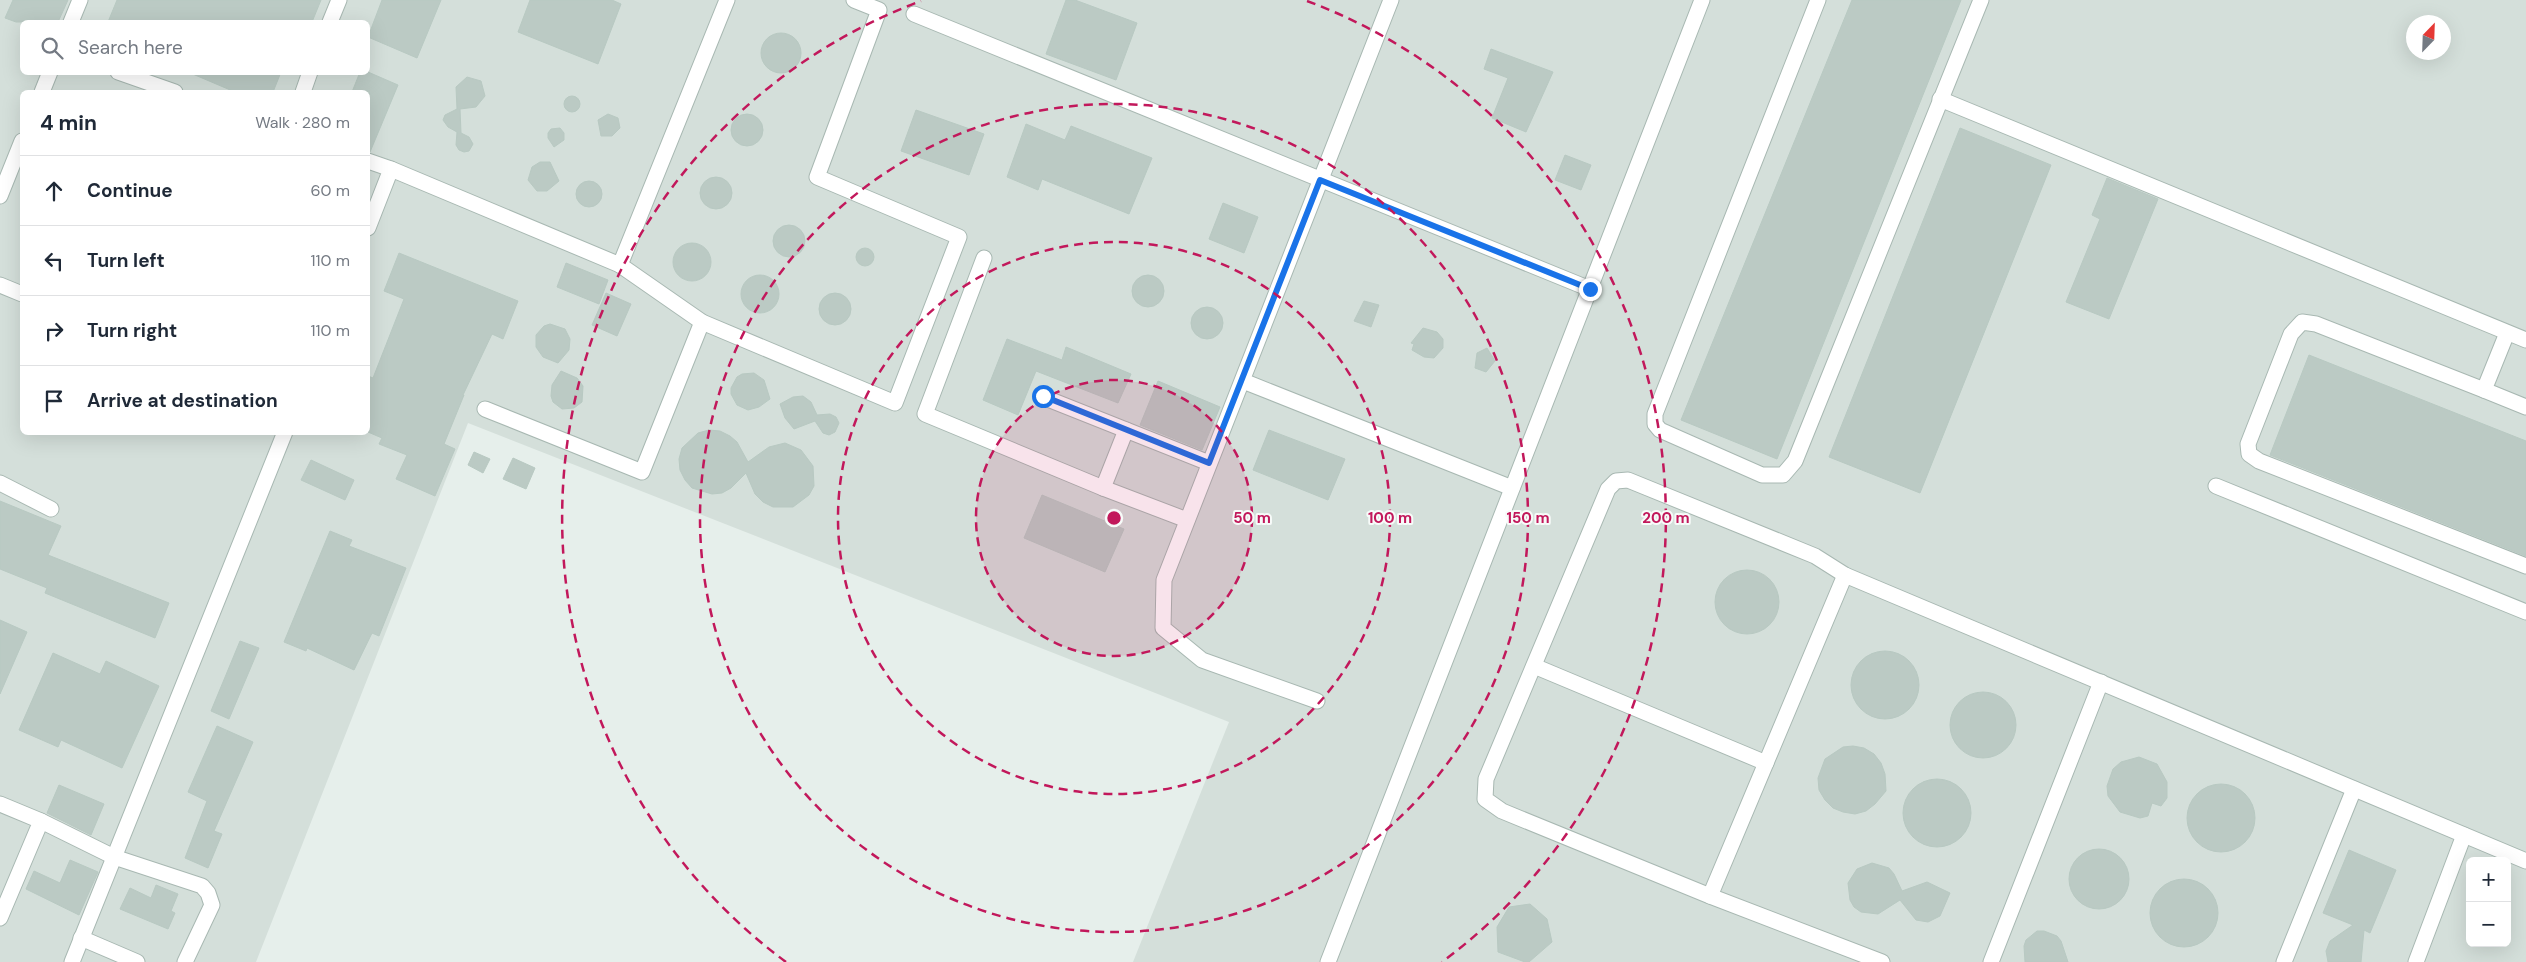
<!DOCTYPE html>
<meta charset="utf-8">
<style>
:root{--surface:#fff;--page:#f2f2f3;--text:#1f2937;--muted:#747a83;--line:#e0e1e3}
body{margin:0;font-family:"DM Sans",sans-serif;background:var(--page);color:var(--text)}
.controls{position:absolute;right:15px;bottom:15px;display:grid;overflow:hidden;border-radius:8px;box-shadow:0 5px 20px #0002}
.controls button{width:45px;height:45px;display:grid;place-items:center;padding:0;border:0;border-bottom:1px solid var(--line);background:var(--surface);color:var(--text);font:25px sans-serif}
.compass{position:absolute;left:2406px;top:15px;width:45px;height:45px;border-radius:50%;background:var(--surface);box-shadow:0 5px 20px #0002;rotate:23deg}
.stop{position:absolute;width:15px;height:15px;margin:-11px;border:4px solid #1a73e8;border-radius:50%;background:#fff}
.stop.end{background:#1a73e8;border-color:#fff;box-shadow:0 1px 5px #0008}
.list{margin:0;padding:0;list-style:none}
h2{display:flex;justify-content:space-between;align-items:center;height:65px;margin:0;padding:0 20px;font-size:21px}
h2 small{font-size:16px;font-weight:400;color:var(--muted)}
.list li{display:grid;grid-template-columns:32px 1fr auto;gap:15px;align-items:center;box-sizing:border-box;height:70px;padding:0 20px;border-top:1px solid var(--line)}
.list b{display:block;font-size:19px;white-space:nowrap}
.list em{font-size:16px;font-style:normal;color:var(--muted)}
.icon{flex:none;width:28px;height:28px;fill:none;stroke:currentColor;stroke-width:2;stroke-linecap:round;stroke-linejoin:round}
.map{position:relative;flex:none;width:2526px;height:962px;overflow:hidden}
.search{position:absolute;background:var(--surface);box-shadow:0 5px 20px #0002;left:20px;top:20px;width:350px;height:55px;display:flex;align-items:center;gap:12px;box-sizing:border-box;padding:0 18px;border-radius:8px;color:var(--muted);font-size:19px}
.panel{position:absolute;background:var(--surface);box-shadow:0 5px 20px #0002;left:20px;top:90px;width:350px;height:345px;border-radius:8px}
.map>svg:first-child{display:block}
.built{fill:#d4dfda;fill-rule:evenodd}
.building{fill:#bbcac4;stroke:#b8c9c2}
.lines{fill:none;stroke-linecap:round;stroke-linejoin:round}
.minor-casing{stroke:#a8b8b2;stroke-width:17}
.minor{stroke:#fff;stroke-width:15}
.route{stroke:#1a73e8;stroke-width:6}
.ring{fill:none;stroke:#c2185b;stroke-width:2.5;stroke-dasharray:9 6}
.centre{fill:#c2185b;stroke:#f7fbf9;stroke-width:2.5}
.ring-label{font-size:15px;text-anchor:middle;font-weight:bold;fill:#c2185b;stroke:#f7fbf9;stroke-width:4;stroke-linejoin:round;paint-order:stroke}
</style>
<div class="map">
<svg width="2526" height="962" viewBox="0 0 2526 962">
<rect width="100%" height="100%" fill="#e6efeb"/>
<path class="built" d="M0 0H2526V962H1133L1229 722 468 423 256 962H0ZM22 22H368V72H22ZM2414 22H2444V52H2414ZM22 92H368V432H22ZM2470 861H2507V943H2470Z"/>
<g class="building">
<path d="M13 0H68L58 22H16L5 18Z"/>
<path d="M117 0H321L312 22H108Z"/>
<path d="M382 0H441L417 58 368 37Z"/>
<path d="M530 0H612L621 4 598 64 518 32Z"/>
<path d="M1066 0H1075L1137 23 1116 80 1046 54Z"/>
<path d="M1852 0H1961L1777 459 1681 420Z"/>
<circle cx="781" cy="53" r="20"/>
<path d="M1491 49 1553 72 1526 132 1492 118 1508 78 1484 69Z"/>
<path d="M188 72H281L273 92H235Z"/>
<path d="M360 72H368L398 85 370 152H368V92H352Z"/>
<path d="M467 77 481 81 485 96 476 107 460 109 461 133 469 137 473 144 469 151 464 152 459 150 456 145 457 132 448 127 443 120 445 115 457 109 456 87Z"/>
<circle cx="572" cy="104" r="8"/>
<path d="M916 110 984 134 969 175 901 151Z"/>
<circle cx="747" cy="130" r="16"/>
<path d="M608 114 618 118 620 128 612 136H601L598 120Z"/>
<path d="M1026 124 1065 140 1071 126 1152 158 1129 214 1042 179 1038 190 1007 177Z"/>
<path d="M560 128 564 133V140L554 147 548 138V133L551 129Z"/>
<path d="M1960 128 2051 165 1920 493 1829 457Z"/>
<path d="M1565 155 1591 165 1581 190 1555 180Z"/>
<path d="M540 162H550L559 181 547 191H537L528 180 532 167Z"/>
<circle cx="716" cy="193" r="16"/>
<path d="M2107 178 2158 199 2109 319 2066 302 2100 219 2092 215Z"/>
<circle cx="589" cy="194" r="13"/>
<path d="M1223 203 1258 217 1244 253 1209 239Z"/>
<circle cx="789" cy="241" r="16"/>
<circle cx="692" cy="262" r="19"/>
<circle cx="865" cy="257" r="9"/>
<path d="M399 253 518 301 503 339 492 334 463 395H464L444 444 455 449 435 496 396 479 407 455 379 444 382 438 368 432V376L373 378 404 299 384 291Z"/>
<path d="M566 263 608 280 599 304 557 287Z"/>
<circle cx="1148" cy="291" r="16"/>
<circle cx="760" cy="294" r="19"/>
<circle cx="835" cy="309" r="16"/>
<path d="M606 293 631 304 617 336 592 325Z"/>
<path d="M1364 301 1379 305 1371 327 1354 321Z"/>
<circle cx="1207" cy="323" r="16"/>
<path d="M550 324 565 329 570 339 569 350 558 363 543 357 536 347V335L544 326Z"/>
<path d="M1423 328 1437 332 1443 339V348L1434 358 1424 357 1412 350 1414 344 1411 343Z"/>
<path d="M1007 339 1062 360 1066 347 1131 374 1118 403 1036 371 1018 415 983 400Z"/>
<path d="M1487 348 1495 361 1486 372 1475 368 1477 353Z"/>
<path d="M2309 355 2526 441V556L2270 455Z"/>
<path d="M561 371 577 378 583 386 582 402 574 408 562 409 553 402 551 396 552 385Z"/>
<path d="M754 373 764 380 770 399 759 407 748 410 737 405 731 394V388L737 377 742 374Z"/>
<path d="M1158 381 1220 407 1202 450 1140 425Z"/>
<path d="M803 396 811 402 817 415 830 414 836 417 839 423 835 432 829 435 823 433 815 421 794 429 785 418 780 404 793 397Z"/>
<path d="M709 430 720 431 730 436 737 442 748 462 769 447 785 443 801 450 813 466 814 486 809 495 793 507H773L763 502 755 494 746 473 731 488 722 493 712 494 692 488 685 480 680 470 679 459 682 448 698 433Z"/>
<path d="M1269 430 1345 459 1328 500 1253 470Z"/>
<path d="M474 452 490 459 483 473 468 465Z"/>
<path d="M513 458 535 468 526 489 503 479Z"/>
<path d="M311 460 354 480 345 500 301 480Z"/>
<path d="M1042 495 1124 529 1105 572 1024 538Z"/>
<path d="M0 501 61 526 48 555 169 603 155 638 45 593 47 588 0 569Z"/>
<path d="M330 531 352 540 349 546 406 568 379 636 372 633 354 670 307 648 306 651 284 642Z"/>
<circle cx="1747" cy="602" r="32"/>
<path d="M0 620 27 632 0 694Z"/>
<path d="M240 641 259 648 229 719 211 711Z"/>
<circle cx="1885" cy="685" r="34"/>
<path d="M53 653 100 674 106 661 159 686 122 768 61 740 58 747 19 730Z"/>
<circle cx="1983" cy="725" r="33"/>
<path d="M217 726 253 742 214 831 222 834 208 868 185 858 207 801 188 792Z"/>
<path d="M1853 746 1864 748 1874 754 1881 763 1885 774 1886 791 1875 804 1866 811 1855 814 1843 812 1833 808 1825 800 1819 790 1818 778 1825 759 1843 747Z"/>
<path d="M2139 757 2157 764 2167 782V798L2161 806 2152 803 2148 816 2140 818 2120 812 2108 796 2107 786 2113 769 2121 762Z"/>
<circle cx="1937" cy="813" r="34"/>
<circle cx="2221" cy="818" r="34"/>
<path d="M59 785 104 804 91 835 47 813Z"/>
<circle cx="2099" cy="879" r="30"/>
<path d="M2349 850 2396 870 2370 933 2364 930 2361 962H2328L2326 951 2330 941 2353 925 2323 913Z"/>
<path d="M70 860 98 872 79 915 26 889 34 871 60 883Z"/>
<path d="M1872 863 1889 868 1894 874 1902 891 1927 882 1950 893 1940 916 1928 922 1916 920 1900 900 1878 914 1861 912 1854 907 1850 900 1848 883 1857 869Z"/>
<circle cx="2184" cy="913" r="34"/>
<path d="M156 885 178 894 171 911 175 913 168 929 120 909 130 888 151 898Z"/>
<path d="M1530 904 1547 919 1552 942 1529 962H1525L1498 952 1497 927 1509 907Z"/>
<path d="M2037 931H2044L2057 936 2061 941 2068 962H2025L2024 946 2026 940Z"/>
</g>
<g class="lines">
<defs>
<g id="minor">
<path d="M1818 0 1655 414V424L1660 430 1762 475H1783L1795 461 1981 0"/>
<path d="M914 14 1590 289"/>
<path d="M71 22 80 0"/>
<path d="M330 22 339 0"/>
<path d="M118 72 175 92"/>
<path d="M42 92 50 72"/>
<path d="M303 92 310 72"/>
<path d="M1940 99 2526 340"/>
<path d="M368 161 391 169"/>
<path d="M0 196 22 141"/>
<path d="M368 228 391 169 620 265 727 0"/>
<path d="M984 258 925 414 1103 488 1187 520"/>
<path d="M620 265 702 322 895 403 959 237 817 177 879 10 854 0"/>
<path d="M0 285 22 294"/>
<path d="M2507 333 2484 390 2526 407"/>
<path d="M1243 381 1512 488"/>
<path d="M2484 390 2316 324 2302 322 2291 334 2248 444 2249 454 2259 461 2526 566"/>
<path d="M1043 397 1209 463"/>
<path d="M485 409 642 472 702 322"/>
<path d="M0 483 51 509"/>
<path d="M2216 486 2526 612"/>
<path d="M1103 488 1126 430"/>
<path d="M1534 666 1766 763"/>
<path d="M1317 701 1202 660 1163 628 1164 580 1391 0"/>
<path d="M0 804 41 821 0 918"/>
<path d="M41 821 114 857 202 886 208 893 212 905 185 962"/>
<path d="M1710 896 1845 575"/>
<path d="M81 938 137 962"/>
<path d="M72 962 285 432"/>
<path d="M1328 962 1702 0"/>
<path d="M1882 962 1710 896 1502 811 1485 799 1486 779 1608 489 1616 481 1628 480 1815 556 1845 575 2526 861"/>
<path d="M1991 962 2101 682"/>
<path d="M2284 962 2354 789"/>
<path d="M2416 962 2464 835"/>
</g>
</defs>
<use href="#minor" class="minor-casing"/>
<use href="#minor" class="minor"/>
</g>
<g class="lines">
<path class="route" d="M1043 396 1209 463 1320 180 1590 289"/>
</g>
<circle cx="1114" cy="518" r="138" fill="#c2185b" fill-opacity=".12"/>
<g class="ring">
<circle cx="1114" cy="518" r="138"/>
<circle cx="1114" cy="518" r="276"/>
<circle cx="1114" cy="518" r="414"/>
<path d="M786 962A552 552 0 0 1 921 1M1307 1A552 552 0 0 1 1442 962"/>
</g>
<circle cx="1114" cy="518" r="8" class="centre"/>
<g class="ring-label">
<text x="1252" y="523">50 m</text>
<text x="1390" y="523">100 m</text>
<text x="1528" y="523">150 m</text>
<text x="1666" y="523">200 m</text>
</g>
</svg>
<div class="controls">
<button>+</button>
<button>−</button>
</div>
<svg class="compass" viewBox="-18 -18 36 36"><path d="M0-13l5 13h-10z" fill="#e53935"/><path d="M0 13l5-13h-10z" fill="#747a83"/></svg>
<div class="stop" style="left:1043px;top:396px"></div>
<div class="stop end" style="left:1590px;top:289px"></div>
<div class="search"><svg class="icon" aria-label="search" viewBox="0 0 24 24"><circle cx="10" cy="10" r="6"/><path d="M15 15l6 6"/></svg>Search here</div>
<section class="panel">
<h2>4 min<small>Walk · 280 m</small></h2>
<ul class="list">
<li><svg class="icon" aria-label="ahead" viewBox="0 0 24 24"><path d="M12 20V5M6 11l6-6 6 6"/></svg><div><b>Continue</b></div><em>60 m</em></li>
<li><svg class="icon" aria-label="left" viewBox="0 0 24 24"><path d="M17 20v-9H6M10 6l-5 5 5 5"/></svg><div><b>Turn left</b></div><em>110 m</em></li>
<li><svg class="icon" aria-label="right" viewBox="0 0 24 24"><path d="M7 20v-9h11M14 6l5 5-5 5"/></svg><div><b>Turn right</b></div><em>110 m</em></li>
<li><svg class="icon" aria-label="arrive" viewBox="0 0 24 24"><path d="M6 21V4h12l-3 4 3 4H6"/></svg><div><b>Arrive at destination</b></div></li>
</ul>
</section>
</div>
